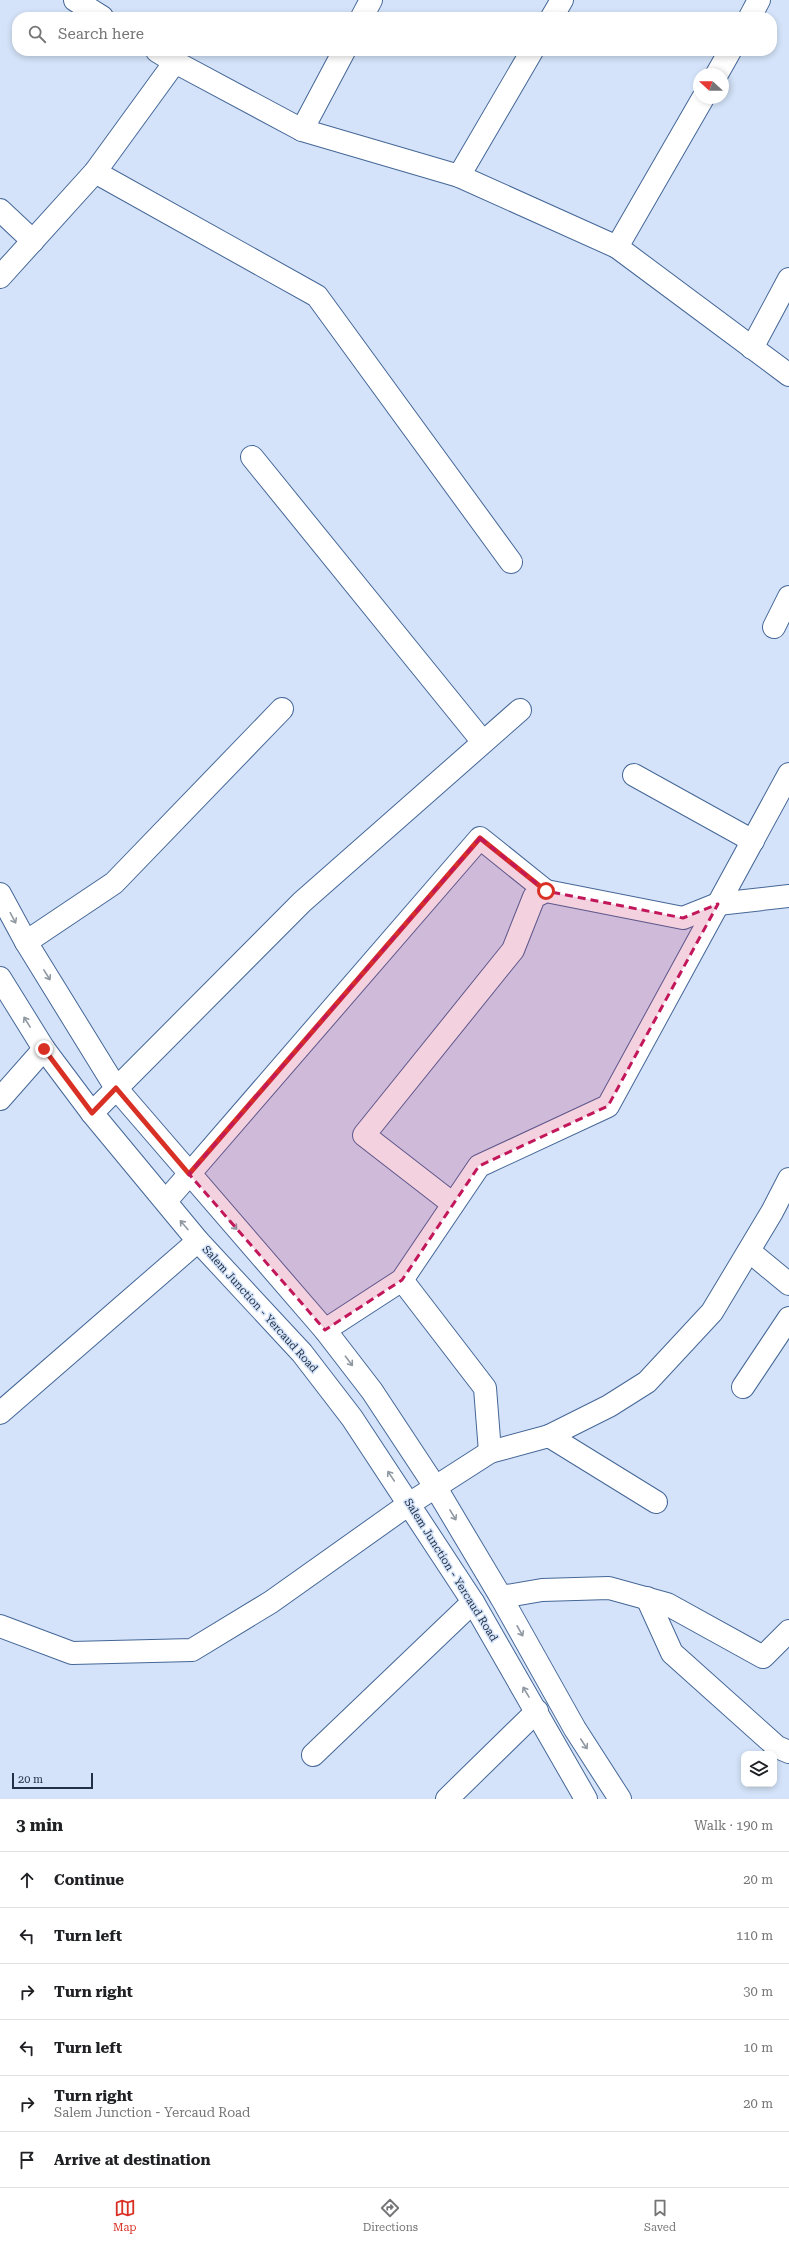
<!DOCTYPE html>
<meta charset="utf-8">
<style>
:root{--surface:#fff;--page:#f6f6f6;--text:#202124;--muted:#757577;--line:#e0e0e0;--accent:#d93025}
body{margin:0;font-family:"Roboto Serif",serif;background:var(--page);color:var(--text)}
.controls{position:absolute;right:12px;bottom:12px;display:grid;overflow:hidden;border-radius:8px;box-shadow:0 2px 6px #0003}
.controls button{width:36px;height:36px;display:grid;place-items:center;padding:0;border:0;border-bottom:1px solid var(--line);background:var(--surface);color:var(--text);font:20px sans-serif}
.compass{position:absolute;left:693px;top:68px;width:36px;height:36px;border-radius:50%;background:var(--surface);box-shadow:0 2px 6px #0003;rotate:291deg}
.scale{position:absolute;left:12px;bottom:10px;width:81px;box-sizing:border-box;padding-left:4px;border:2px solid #213045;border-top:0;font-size:11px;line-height:14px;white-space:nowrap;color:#213045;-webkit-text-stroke:3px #d4e3f9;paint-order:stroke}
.stop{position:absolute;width:12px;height:12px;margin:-9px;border:3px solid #d93025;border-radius:50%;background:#fff}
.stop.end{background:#d93025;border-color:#fff;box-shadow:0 1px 4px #0008}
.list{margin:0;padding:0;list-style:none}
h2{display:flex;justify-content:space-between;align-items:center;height:52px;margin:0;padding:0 16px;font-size:17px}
h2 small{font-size:13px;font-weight:400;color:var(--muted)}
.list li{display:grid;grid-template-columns:26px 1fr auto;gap:12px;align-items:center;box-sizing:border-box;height:56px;padding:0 16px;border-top:1px solid var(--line)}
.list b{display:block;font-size:15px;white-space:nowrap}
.list p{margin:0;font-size:13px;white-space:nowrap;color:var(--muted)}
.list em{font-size:13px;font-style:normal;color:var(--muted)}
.icon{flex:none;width:22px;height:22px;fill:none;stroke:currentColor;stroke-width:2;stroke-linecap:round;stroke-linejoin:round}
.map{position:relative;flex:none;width:789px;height:1799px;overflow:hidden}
.search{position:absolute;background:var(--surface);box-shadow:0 2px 6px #0003;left:12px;right:12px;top:12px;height:44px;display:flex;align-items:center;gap:10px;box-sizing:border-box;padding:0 14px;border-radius:16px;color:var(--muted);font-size:15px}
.sheet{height:388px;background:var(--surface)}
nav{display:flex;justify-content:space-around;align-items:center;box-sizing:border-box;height:56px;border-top:1px solid var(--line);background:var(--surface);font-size:11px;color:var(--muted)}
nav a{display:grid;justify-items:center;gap:2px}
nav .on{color:var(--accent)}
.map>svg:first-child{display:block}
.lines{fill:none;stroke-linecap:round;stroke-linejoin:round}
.minor-casing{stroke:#456797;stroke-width:24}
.tertiary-casing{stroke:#456797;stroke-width:24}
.primary-casing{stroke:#456797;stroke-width:24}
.minor{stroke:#fff;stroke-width:22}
.tertiary{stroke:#fff;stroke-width:22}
.primary{stroke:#fff;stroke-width:22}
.oneway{stroke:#9098a2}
.route{stroke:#d93025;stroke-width:5}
.marked{fill:#c2185b;fill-opacity:0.2;stroke:#c2185b;stroke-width:3;stroke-dasharray:8 5;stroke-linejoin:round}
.labels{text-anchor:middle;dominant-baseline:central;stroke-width:3;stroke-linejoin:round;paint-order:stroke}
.street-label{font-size:11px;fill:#213045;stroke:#d4e3f9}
</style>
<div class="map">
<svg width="789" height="1799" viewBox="0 0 789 1799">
<rect width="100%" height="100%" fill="#d4e3f9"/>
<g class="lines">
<defs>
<g id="minor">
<path d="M75 0 102 17"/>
<path d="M362 17 371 0"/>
<path d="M552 17 562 0"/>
<path d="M750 17 759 0"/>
<path d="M157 51 175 62"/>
<path d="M717 74 730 51"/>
<path d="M302 130 344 51"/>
<path d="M95 172 317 296 511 562"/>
<path d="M459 176 532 51"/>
<path d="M0 210 33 241"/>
<path d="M617 247 789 375"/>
<path d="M0 277 95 172 175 62 302 130 459 176 617 247 703 98"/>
<path d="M752 348 789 279"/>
<path d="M252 457 483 742"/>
<path d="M774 627 789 597"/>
<path d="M634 775 753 841"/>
<path d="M26 942 114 883 282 709"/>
<path d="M0 1099 44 1049"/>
<path d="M92 1113 302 902 520 710"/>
<path d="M166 1201 480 838 546 891"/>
<path d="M453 1204 364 1135 513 950 534 897 546 891 683 918 718 904 789 896"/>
<path d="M749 1251 789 1284"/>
<path d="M402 1280 485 1388 490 1452"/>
<path d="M325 1330 402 1280 479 1166 608 1106 789 774"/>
<path d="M743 1387 789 1318"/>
<path d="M0 1413 198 1241"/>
<path d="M549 1436 656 1502"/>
<path d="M501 1597 542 1590 609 1588 667 1604 763 1657 789 1631"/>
<path d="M647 1598 672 1653 777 1747 789 1752"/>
<path d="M0 1626 72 1653 192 1650 271 1602 409 1504"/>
<path d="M313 1755 473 1602"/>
<path d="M447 1799 537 1711"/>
</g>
<path id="tertiary" d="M409 1504 490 1452 549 1436 609 1406 647 1382 712 1312 772 1212 789 1179"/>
<g id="primary">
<path d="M0 894 26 942 116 1088 325 1330 372 1391 436 1488 501 1597 575 1729 620 1799"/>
<path d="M0 978 44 1049 92 1113 198 1241 302 1353 352 1418 473 1602 586 1799"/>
</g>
</defs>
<use href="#minor" class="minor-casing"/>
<use href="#tertiary" class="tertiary-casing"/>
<use href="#primary" class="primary-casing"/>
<use href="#minor" class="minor"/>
<use href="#tertiary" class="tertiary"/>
<use href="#primary" class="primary"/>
</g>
<defs><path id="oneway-shaft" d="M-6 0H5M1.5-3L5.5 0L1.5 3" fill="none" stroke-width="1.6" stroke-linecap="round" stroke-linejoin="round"/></defs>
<g class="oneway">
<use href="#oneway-shaft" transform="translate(13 918) rotate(62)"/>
<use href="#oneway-shaft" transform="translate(47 975) rotate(58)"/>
<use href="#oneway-shaft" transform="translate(27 1022) rotate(-122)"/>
<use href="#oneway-shaft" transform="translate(184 1225) rotate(-131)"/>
<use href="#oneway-shaft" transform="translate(233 1225) rotate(49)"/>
<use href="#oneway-shaft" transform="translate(349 1361) rotate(53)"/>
<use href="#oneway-shaft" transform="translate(391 1476) rotate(-124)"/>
<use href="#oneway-shaft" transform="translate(453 1515) rotate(59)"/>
<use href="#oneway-shaft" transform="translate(520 1631) rotate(61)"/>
<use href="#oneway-shaft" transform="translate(526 1692) rotate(-121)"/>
<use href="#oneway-shaft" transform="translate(584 1744) rotate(57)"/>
</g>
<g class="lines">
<path class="route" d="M44 1049 92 1113 116 1088 189 1174 480 838 546 891"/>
</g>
<path class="marked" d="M480 838 546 891 683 918 718 904 608 1106 479 1166 402 1280 325 1330 189 1174Z"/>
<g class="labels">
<g class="street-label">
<text transform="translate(260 1309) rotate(48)">Salem Junction - Yercaud Road</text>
<text transform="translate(451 1570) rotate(58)">Salem Junction - Yercaud Road</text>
</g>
</g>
</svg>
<div class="controls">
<button><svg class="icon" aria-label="layers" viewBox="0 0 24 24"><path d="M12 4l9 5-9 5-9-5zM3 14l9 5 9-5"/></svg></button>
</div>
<svg class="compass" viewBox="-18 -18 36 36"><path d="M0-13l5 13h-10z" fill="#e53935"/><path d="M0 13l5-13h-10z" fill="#757577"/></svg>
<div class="scale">20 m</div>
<div class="stop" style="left:546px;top:891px"></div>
<div class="stop end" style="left:44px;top:1049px"></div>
<div class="search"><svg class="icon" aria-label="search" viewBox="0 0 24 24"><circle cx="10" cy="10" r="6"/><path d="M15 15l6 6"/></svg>Search here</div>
</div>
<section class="sheet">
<h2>3 min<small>Walk · 190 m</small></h2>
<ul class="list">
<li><svg class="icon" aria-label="ahead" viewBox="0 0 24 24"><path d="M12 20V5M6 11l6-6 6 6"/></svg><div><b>Continue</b></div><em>20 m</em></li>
<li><svg class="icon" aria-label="left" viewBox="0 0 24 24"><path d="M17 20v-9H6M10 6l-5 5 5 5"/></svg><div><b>Turn left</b></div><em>110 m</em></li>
<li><svg class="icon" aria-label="right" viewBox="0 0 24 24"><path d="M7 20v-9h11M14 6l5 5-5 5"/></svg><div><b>Turn right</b></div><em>30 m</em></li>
<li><svg class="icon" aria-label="left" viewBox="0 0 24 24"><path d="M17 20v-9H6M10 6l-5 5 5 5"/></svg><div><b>Turn left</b></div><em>10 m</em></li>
<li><svg class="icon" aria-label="right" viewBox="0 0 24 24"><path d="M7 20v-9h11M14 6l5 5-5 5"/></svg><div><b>Turn right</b><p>Salem Junction - Yercaud Road</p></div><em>20 m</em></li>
<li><svg class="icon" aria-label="arrive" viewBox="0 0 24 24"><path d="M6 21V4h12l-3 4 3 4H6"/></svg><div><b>Arrive at destination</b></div></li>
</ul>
</section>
<nav>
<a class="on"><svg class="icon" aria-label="map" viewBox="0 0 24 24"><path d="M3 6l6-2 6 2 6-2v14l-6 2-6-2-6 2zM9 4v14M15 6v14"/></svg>Map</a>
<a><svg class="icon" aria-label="directions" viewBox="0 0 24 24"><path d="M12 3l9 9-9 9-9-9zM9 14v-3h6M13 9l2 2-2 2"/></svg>Directions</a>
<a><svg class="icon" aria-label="saved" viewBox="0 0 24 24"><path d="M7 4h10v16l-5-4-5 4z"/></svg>Saved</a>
</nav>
